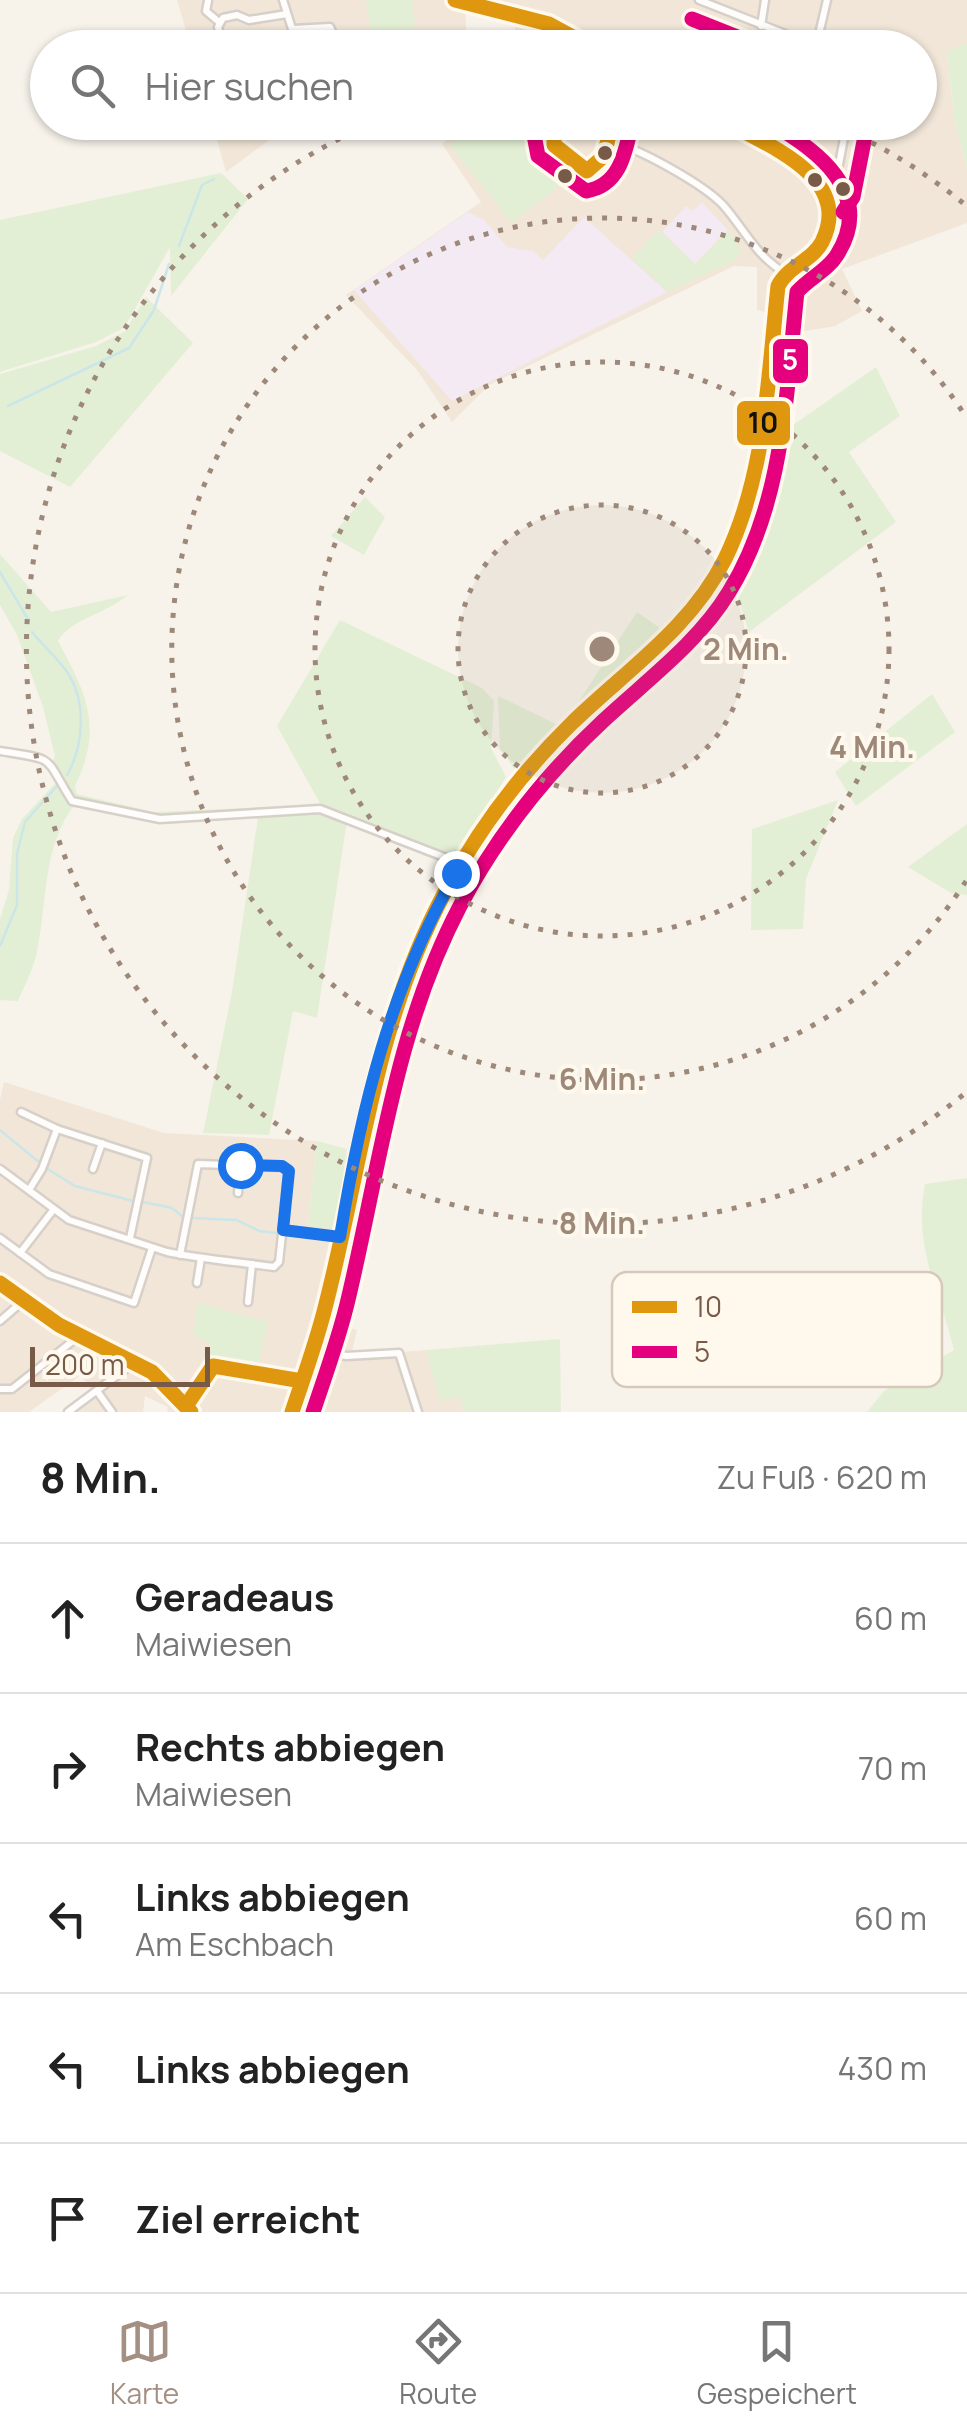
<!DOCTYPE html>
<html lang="de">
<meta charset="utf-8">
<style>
:root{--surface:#fff;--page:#f2f2f2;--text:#222;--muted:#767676;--line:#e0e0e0;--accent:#a49082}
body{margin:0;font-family:Manrope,sans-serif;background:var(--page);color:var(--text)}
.scale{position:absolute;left:30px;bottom:25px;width:180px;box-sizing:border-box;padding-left:10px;border:5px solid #785a49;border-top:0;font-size:28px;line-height:35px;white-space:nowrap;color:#785a49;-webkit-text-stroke:8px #fff8ec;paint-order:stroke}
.stop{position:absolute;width:30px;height:30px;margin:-22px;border:8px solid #1a73e8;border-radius:50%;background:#fff}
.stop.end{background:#1a73e8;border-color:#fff;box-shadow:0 2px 10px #0008}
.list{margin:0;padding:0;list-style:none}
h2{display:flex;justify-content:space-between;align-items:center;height:130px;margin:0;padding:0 40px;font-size:42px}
h2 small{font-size:32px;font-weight:400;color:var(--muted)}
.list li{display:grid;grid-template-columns:65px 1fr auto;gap:30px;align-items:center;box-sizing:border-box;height:150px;padding:0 40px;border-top:2px solid var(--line)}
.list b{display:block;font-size:38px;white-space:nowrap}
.list p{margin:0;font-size:32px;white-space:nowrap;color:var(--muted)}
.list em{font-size:32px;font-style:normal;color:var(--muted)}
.icon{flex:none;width:55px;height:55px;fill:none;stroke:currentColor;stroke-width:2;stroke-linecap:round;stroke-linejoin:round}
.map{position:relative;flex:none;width:967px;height:1412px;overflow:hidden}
.search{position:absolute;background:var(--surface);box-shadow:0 2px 8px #0004;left:30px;right:30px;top:30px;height:110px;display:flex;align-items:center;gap:25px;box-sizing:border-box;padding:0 35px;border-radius:55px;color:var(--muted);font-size:38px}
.sheet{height:880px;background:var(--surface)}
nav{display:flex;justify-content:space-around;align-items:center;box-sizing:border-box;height:140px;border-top:2px solid var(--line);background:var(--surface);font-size:28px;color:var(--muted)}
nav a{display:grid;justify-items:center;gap:5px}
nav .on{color:var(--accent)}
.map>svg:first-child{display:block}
.residential{fill:#f1e6d8}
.education{fill:#f4eaf3}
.green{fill:#e3efd5}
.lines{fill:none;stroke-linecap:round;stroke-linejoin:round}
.stream{stroke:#cbe6e9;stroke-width:2.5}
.minor-casing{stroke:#d7d0c9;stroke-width:11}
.minor{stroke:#fefdfc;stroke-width:6}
.bus-1-casing{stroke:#fff8ec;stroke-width:22}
.bus-2-casing{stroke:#fff8ec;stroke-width:22}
.bus-1{stroke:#de970f;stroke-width:15}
.bus-2{stroke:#e5007d;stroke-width:15}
.route{stroke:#1a73e8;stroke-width:12}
.ring{fill:none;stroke:#9d8879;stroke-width:5;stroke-dasharray:5 10}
.bus-dot{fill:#785a49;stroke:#fff8ec;stroke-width:4}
.key{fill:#fff8ec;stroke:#d6c9bb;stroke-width:2.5}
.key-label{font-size:28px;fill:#785a49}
.centre{fill:#9d8879;stroke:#fff8ec;stroke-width:5}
.ring-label{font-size:30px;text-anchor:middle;font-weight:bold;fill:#9d8879;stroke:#fff8ec;stroke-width:8;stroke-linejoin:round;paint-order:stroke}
.line-badge{stroke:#fff8ec;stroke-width:4}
.badge-label{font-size:28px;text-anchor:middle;font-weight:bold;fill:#fff}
.pale-badge-label{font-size:28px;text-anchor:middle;font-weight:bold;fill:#111}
</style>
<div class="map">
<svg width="967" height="1412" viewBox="0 0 967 1412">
<rect width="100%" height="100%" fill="#f7f3eb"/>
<g class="residential">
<path d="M177 0H967V43L947 52 954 117 967 169V223L842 269 862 311 835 326 800 332 785 428 761 424 778 315 757 310V267L734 266 489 385 452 422 418 371 346 295 481 202 442 144 470 122H920V48L517 47 514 21 465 6 467 47H191Z"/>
<path d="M212 122H292V123L226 172Z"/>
<path d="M4 1082 164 1133 317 1141 308 1226 343 1229 325 1320 357 1330 351 1356 426 1350 440 1400 460 1397 464 1412H167L168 1407 145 1396 143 1412H62L92 1391 81 1375 29 1412H0V1100Z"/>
</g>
<g class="education">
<path d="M702 202 728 230 695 264 662 232 686 206 692 211Z"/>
<path d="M468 212 484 220 507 247 533 251 543 260 584 217 667 292 452 401 354 290Z"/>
</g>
<g class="green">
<path d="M366 0H412C419 38 412 48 374 47Z"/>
<path d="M967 43V169L954 117 947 52Z"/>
<path d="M476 123H516L564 182 512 223 449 144Z"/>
<path d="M221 173 248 199 171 296 170 247 124 328 96 342 0 372V220Z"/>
<path d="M658 230 695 264 728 230 742 252 732 262 667 292 632 258Z"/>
<path d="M146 297 193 343 70 487 0 451V374L96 346 125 331Z"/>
<path d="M876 367 900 416 849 452 896 522 749 632 725 558 750 487 761 424 793 425Z"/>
<path d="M365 497 385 517 364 555 331 536Z"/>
<path d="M0 554 51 612 128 595C108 613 70 619 58 641 86 693 104 727 75 786L77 794 153 812 315 805 157 817 76 803C41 847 48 904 36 956 32 972 24 987 18 1001L0 1000V919L9 890 13 838 22 819 61 777 52 763 55 756 43 707 17 635 0 605Z"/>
<path d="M722 569H728L678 636 615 689 555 752 463 874 461 870 502 809 556 743 665 640Z"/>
<path d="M637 612 664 631 563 726Z"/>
<path d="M340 620 482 688 494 701 491 748 506 777 456 859 322 807 277 726Z"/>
<path d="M932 694 955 732 856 806 835 772Z"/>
<path d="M498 696 560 726 514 769 500 748Z"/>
<path d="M838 800 806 879 803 929 751 930 752 829Z"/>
<path d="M319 811 347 821 317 1018 293 1011 269 1135 203 1133 232 992 258 817Z"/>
<path d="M967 824V895L951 893 908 867Z"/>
<path d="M317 1141 347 1149 335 1229 308 1226Z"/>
<path d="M967 1178V1412H867L884 1391 954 1350C939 1288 913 1249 925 1184Z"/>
<path d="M198 1303 268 1322 257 1370 206 1367 211 1344 193 1335Z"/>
<path d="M560 1339 561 1412H464L460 1397 440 1401 426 1350Z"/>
</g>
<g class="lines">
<g class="stream">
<path d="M179 246 202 185 214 179"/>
<path d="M8 406 129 348 154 310 169 264"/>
<path d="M0 572 29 621"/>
<path d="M32 632C43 646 60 660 69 675 87 704 83 747 67 775"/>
<path d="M0 946 17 905V854L25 822 56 787"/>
<path d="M0 1130 40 1163"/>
<path d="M46 1168 75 1186 133 1201"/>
<path d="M143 1202 172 1208 183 1217"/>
<path d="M191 1218 237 1220 259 1231 277 1233"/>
</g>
<defs>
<g id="minor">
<path d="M283 0 298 48"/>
<path d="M455 0 549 24 594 48"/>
<path d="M699 0 821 48"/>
<path d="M208 1 206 11 219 22"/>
<path d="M761 26 765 0"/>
<path d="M293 29 330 27 339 48"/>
<path d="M816 47 827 0"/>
<path d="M223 48 218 27 223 18 237 15 249 20 287 14"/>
<path d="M612 122 608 142C635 145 704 185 723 205 745 230 756 256 785 273"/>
<path d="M817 182 837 177"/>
<path d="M827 200 834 191 847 122"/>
<path d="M0 751C58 760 43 755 72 801L160 819 320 809 462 864"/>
<path d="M21 1112 57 1129 147 1158 130 1238"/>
<path d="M0 1169 69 1220 167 1252C202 1259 238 1262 274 1267L279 1262 289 1171 282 1167 198 1164 180 1255"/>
<path d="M93 1169 102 1143"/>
<path d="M29 1190 42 1169 57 1129"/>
<path d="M238 1193 240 1165"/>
<path d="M283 1230 340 1237"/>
<path d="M0 1238 49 1274 134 1303 152 1248"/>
<path d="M20 1253 54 1209"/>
<path d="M0 1283 59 1325 152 1372 191 1412"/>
<path d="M197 1283 201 1258"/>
<path d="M248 1302 252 1264"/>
<path d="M0 1321 23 1301"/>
<path d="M313 1349 346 1356 399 1353 418 1412"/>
<path d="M0 1389H12L79 1336"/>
<path d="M97 1391 112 1412"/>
<path d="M186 1406 213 1366 302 1381"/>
<path d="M68 1412 135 1362"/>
<path d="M292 1412C305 1371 321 1331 330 1289 358 1157 369 1044 431 919 466 847 513 780 571 724 623 672 692 627 725 559 765 476 767 376 778 286 786 265 811 262 822 242 858 176 766 147 725 122"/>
</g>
</defs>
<use href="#minor" class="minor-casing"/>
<use href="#minor" class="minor"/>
<defs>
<g id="bus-1">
<path d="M455 0 549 24 593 48"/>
<path d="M564 122 554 135V145L587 171 604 156 612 122"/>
<path d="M0 1283 59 1325 152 1372 191 1412"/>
<path d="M186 1406 213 1366 302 1381"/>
<path d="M292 1412C304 1376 317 1341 326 1304 362 1163 375 1022 445 892 478 830 521 773 571 724 624 672 691 628 725 559 766 475 768 377 778 286 788 266 812 261 822 242 854 178 769 146 726 122"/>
</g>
<g id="bus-2">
<path d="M692 19 765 48"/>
<path d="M538 122 534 135 538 156 586 191C619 186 625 154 631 127"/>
<path d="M843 212 853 197 867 126"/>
<path d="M313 1412C325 1376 338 1341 347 1304 380 1168 394 1032 460 906 497 836 546 774 603 721 647 680 698 643 729 592 784 503 786 393 797 292 809 278 827 271 837 255 876 193 817 149 768 122"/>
</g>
</defs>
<use href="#bus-1" class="bus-1-casing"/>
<use href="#bus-2" class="bus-2-casing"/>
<use href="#bus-1" class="bus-1"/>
<use href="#bus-2" class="bus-2"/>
</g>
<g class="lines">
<path class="route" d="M240 1165 282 1166 289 1171 283 1230 340 1237C361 1108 390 988 456 873"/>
</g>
<circle cx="602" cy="649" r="144" fill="#9d8879" fill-opacity=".12"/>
<g class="ring">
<circle cx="602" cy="649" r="144"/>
<circle cx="602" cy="649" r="287"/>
<path d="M966 881A431 431 0 1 1 966 417"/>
<path d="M963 1095A574 574 0 1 1 373 123M831 123A574 574 0 0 1 963 203"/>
</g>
<g class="bus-dot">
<circle cx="605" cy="153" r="9"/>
<circle cx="565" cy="176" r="9"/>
<circle cx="815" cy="180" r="9"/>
<circle cx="843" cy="189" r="9"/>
</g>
<rect x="612" y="1272" width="330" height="115" rx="15" class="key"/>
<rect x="632" y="1301" width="45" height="12" fill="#de970f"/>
<rect x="632" y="1346" width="45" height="12" fill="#e5007d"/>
<g class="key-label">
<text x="694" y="1317">10</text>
<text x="694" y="1362">5</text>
</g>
<circle cx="602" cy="649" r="15" class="centre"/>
<g class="ring-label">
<text x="746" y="660">2 Min.</text>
<text x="872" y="758">4 Min.</text>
<text x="602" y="1090">6 Min.</text>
<text x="602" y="1234">8 Min.</text>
</g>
<g class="line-badge">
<rect x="771" y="337" width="39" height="48" rx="10" fill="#e5007d"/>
<rect x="735" y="399" width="57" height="48" rx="10" fill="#de970f"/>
</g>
<g class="badge-label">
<text x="790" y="370">5</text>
</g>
<g class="pale-badge-label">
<text x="763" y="433">10</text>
</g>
</svg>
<div class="scale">200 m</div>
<div class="stop" style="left:240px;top:1165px"></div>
<div class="stop end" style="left:456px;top:873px"></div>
<div class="search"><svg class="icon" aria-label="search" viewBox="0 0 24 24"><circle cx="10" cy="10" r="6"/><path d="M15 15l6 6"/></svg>Hier suchen</div>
</div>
<section class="sheet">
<h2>8 Min.<small>Zu Fuß · 620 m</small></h2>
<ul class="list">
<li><svg class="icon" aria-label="ahead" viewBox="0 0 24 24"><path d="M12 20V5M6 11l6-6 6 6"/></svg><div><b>Geradeaus</b><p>Maiwiesen</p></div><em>60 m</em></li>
<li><svg class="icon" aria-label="right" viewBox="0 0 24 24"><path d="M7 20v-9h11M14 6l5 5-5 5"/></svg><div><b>Rechts abbiegen</b><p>Maiwiesen</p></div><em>70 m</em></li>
<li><svg class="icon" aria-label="left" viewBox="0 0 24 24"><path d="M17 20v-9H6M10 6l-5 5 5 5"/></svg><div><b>Links abbiegen</b><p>Am Eschbach</p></div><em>60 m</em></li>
<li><svg class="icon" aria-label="left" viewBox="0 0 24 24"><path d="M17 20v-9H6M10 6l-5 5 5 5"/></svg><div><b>Links abbiegen</b></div><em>430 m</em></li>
<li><svg class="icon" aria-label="arrive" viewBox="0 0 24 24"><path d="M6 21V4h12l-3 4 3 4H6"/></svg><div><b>Ziel erreicht</b></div></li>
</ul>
</section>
<nav>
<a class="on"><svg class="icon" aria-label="map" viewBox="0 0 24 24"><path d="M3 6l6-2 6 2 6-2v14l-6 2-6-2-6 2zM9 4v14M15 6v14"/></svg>Karte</a>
<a><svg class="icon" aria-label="directions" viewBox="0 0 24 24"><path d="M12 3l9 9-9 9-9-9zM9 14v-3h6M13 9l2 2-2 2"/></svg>Route</a>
<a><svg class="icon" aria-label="saved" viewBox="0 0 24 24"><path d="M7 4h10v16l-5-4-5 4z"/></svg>Gespeichert</a>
</nav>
